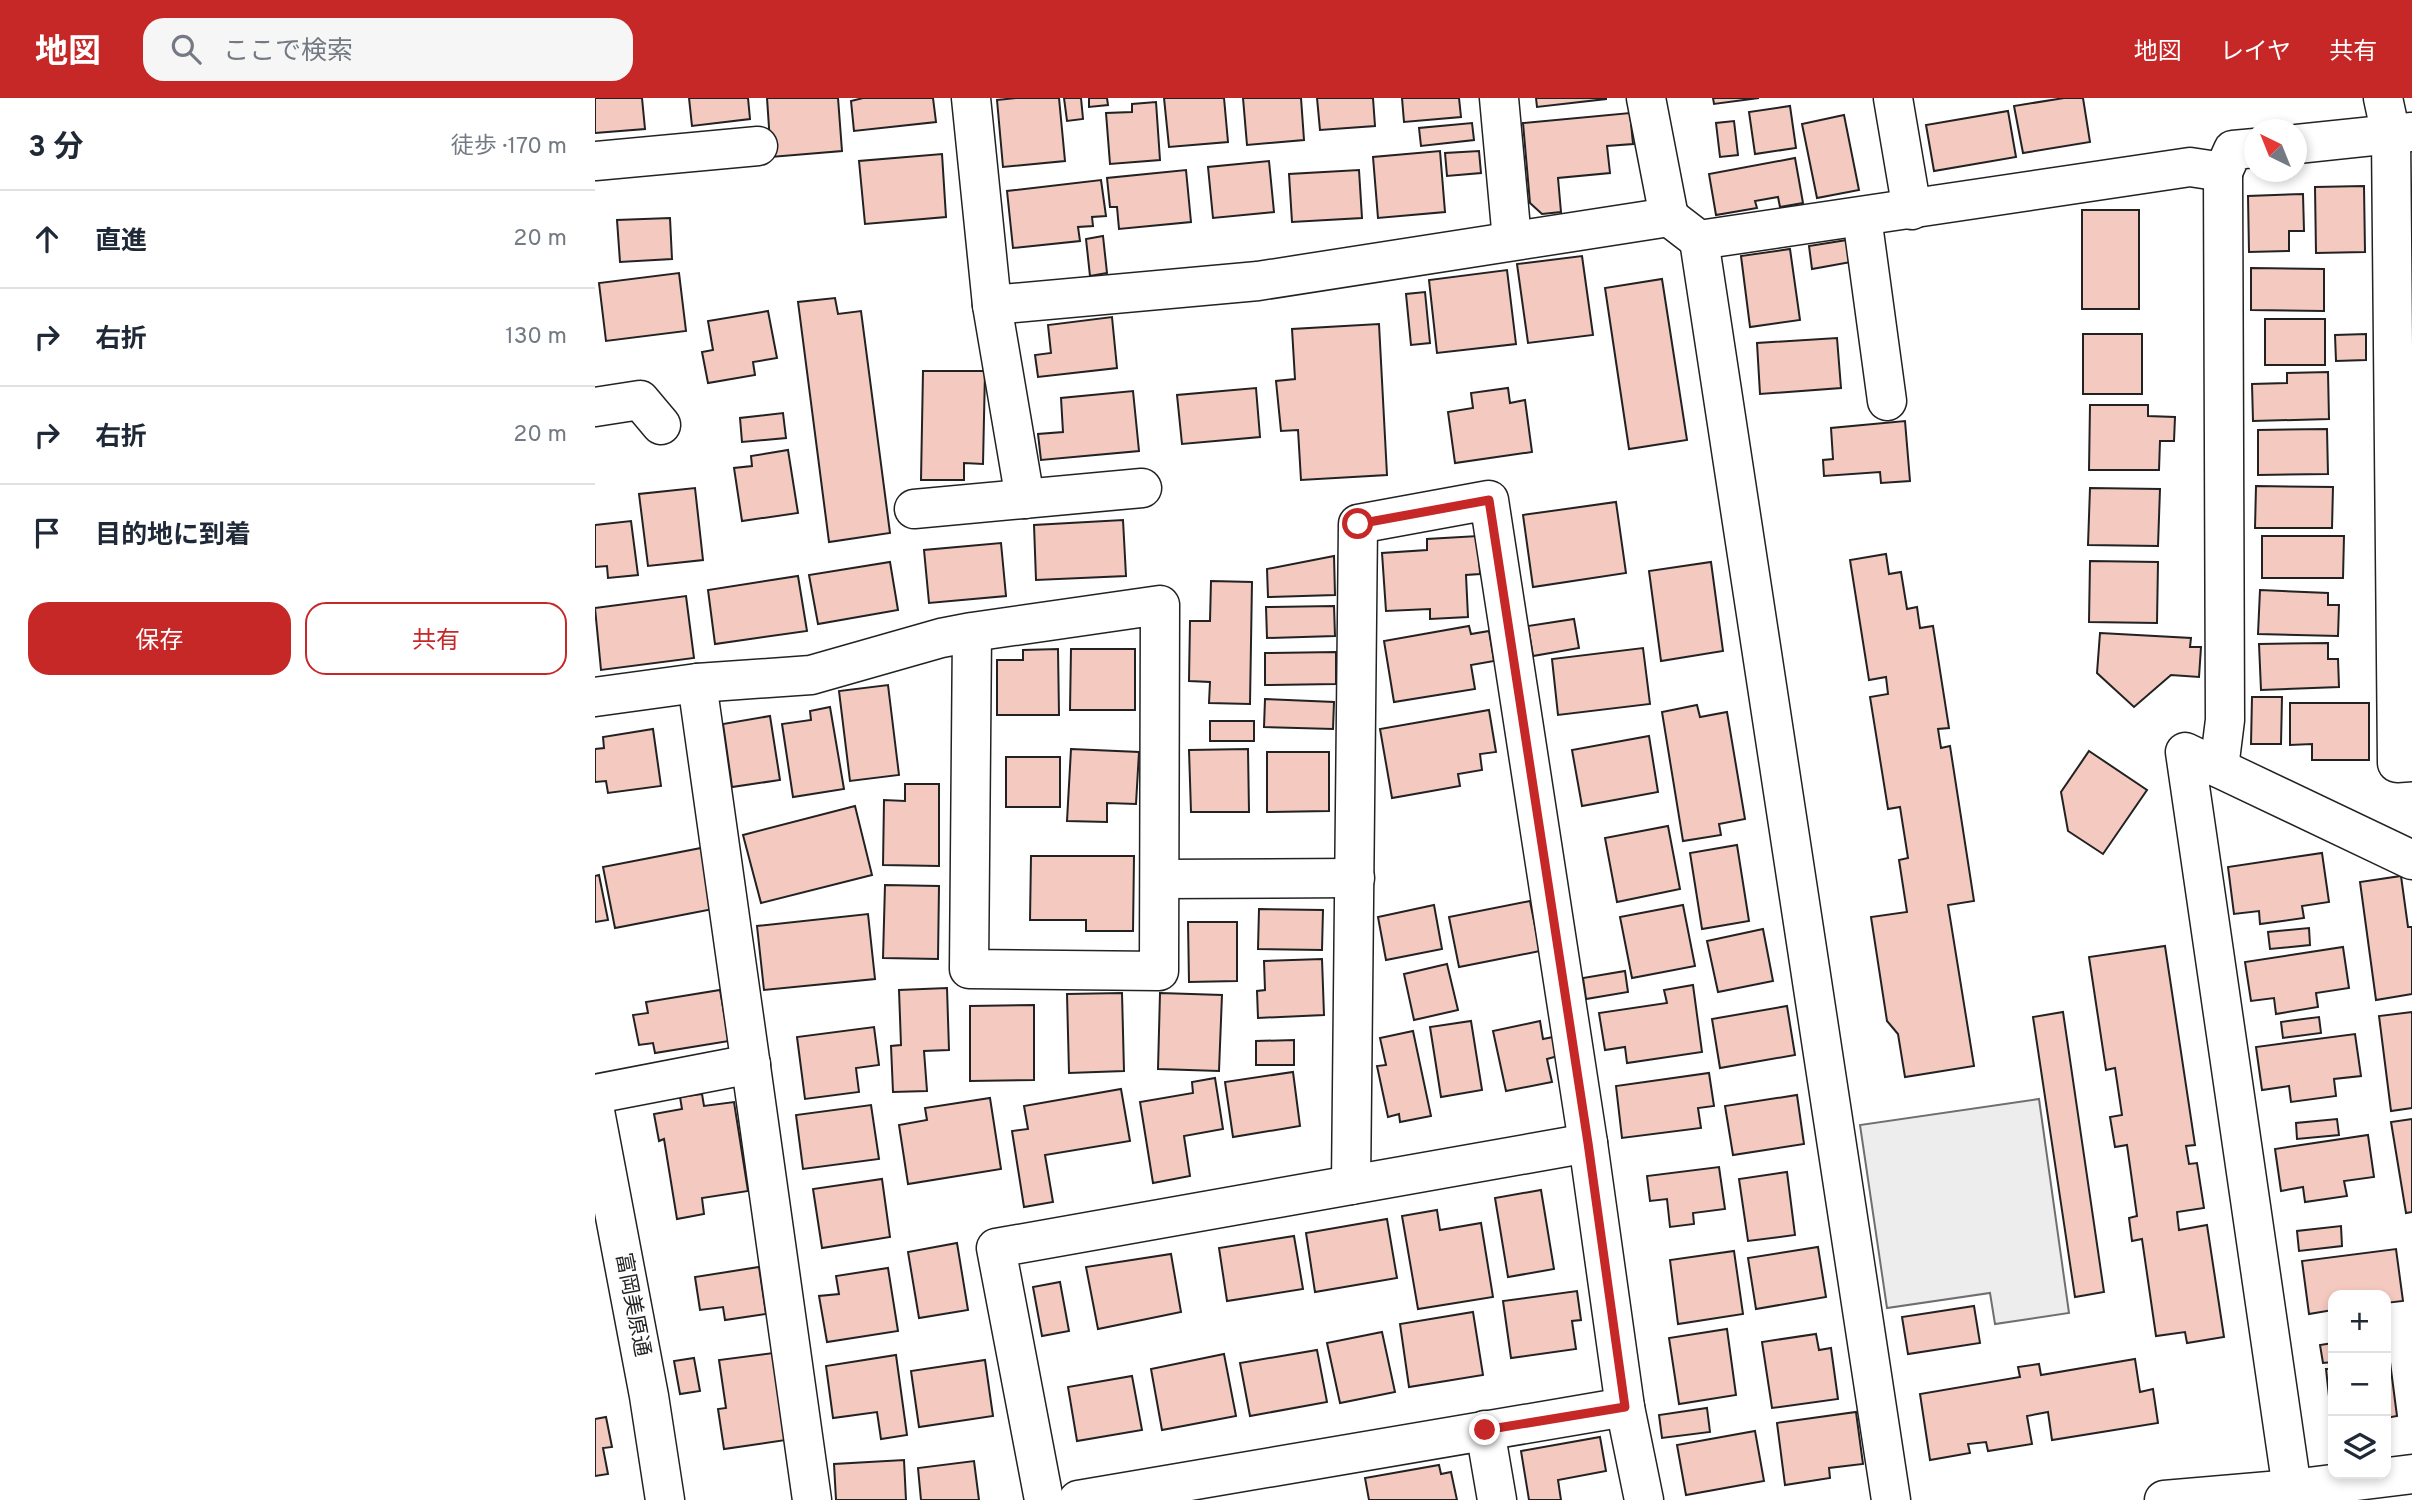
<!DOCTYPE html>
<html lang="ja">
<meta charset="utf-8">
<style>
:root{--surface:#fff;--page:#f6f6f7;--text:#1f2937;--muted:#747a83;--line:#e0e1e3;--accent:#c62828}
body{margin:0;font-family:Overpass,"Noto Sans JP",sans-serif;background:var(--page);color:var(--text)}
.controls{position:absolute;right:21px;bottom:21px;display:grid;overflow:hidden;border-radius:14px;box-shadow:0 4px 10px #0003}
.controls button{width:63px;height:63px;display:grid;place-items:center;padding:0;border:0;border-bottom:2px solid var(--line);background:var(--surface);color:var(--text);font:35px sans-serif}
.compass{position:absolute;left:1649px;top:21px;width:63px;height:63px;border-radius:50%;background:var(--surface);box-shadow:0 4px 10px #0003;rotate:317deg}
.stop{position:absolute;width:21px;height:21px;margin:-16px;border:5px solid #c62828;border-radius:50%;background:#fff}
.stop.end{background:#c62828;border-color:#fff;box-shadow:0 2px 7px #0008}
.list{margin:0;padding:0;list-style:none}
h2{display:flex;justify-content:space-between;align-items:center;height:91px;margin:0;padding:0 28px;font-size:30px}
h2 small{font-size:23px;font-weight:400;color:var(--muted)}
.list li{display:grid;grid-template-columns:46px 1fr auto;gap:21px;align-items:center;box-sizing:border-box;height:98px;padding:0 28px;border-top:2px solid var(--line)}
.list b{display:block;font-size:26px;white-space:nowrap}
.list em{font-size:23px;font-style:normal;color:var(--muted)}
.actions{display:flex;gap:14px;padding:21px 28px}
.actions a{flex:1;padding:16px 0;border:2px solid var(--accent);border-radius:21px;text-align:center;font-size:24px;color:var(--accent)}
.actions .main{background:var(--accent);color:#fff}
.icon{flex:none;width:38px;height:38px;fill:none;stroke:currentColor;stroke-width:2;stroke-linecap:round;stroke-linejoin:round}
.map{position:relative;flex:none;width:1817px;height:1402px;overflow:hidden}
header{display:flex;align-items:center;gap:42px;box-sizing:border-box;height:98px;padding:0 35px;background:var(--accent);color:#fff}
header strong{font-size:33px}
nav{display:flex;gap:38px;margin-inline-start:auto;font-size:24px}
.search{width:490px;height:63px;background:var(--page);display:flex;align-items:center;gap:18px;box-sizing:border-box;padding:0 24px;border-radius:21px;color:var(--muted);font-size:26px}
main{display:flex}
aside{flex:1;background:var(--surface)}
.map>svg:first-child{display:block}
.parking{fill:#ededed;stroke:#6f6f6f;stroke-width:2}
.building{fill:#f3c9c0;stroke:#222;stroke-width:2}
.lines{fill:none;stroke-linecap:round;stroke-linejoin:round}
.minor-casing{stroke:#222;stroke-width:41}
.minor{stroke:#fff;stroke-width:38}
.route{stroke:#c62828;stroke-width:9}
.labels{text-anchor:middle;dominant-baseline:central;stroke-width:5;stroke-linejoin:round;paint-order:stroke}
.street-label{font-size:21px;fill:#222;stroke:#fff}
</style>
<header>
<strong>地図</strong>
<div class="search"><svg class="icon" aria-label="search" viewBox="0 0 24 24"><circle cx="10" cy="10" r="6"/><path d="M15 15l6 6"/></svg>ここで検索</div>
<nav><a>地図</a><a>レイヤ</a><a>共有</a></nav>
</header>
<main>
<aside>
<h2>3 分<small>徒歩 · 170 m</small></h2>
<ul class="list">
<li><svg class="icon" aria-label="ahead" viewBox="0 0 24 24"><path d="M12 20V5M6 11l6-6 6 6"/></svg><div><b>直進</b></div><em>20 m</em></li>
<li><svg class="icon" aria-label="right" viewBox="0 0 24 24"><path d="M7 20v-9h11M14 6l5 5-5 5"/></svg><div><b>右折</b></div><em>130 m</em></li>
<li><svg class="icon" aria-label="right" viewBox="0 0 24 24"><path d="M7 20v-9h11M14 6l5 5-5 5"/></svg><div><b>右折</b></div><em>20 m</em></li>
<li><svg class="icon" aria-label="arrive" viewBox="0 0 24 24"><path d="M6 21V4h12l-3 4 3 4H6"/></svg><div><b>目的地に到着</b></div></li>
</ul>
<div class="actions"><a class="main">保存</a><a>共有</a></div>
</aside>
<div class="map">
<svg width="1817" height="1402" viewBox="0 0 1817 1402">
<rect width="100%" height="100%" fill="#fff"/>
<path class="parking" d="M1444 1001 1474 1215 1400 1226 1395 1195 1292 1210 1265 1027Z"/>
<g class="building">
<path d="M0 0H47L50 31 0 35Z"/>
<path d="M94 0H153L155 21 97 28Z"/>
<path d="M172 0H243L247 53 176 59Z"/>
<path d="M268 0H338L341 24 259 33 256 3Z"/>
<path d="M421 0H464L470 63 408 69 402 2Z"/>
<path d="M469 0H486L488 21 472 23Z"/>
<path d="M494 0H512L513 7 494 9Z"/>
<path d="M569 0H629L633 44 574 49Z"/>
<path d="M648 0H706L709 42 652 47Z"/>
<path d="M722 0H778L780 28 725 32Z"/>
<path d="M807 0H864L866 19 809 24Z"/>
<path d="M941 0H1011V1L942 9Z"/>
<path d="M1118 0H1164L1119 6Z"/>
<path d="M1469 0H1488L1495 44 1428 55 1419 8Z"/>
<path d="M561 4 565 62 515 66 511 15 537 14V6Z"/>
<path d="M1195 8 1201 50 1160 56 1154 14Z"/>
<path d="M1413 13 1421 59 1339 73 1331 27Z"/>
<path d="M1035 15 1038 46 1012 48 1015 75 963 80 966 114 947 116 935 105 928 25Z"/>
<path d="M1249 17 1264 92 1222 100 1207 26Z"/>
<path d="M1139 23 1143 57 1125 59 1121 25Z"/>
<path d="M877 25 879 42 826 48 824 30Z"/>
<path d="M845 53 850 114 783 120 778 59Z"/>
<path d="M884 53 886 75 852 78 850 55Z"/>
<path d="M347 56 351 119 270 126 264 63Z"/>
<path d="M1200 60 1208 105 1185 109 1183 99 1160 103 1162 110 1121 117 1114 76Z"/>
<path d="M674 63 679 114 618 120 613 69Z"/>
<path d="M591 72 596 124 524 131 522 109H515L512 80Z"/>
<path d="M764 72 767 120 697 124 694 76Z"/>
<path d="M506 82 511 118 497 119 498 128 483 129 485 143 418 150 412 93Z"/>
<path d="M1769 88 1770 154 1721 155 1720 89Z"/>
<path d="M1708 96 1709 133H1694V153L1654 154 1653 98Z"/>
<rect x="1487" y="112" width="57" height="99"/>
<path d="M75 120 77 161 25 164 22 122Z"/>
<path d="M508 138 512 175 495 178 491 141Z"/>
<path d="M1252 142 1256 164 1217 171 1214 148Z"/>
<path d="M1195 151 1205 222 1155 229 1146 158Z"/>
<path d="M987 158 998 237 933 245 922 166Z"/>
<path d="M1656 170 1729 171V213L1656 212Z"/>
<path d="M912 172 921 246 842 255 834 182Z"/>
<path d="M84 175 91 233 11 243 4 185Z"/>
<path d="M1067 181 1092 342 1034 351 1010 190Z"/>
<path d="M830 194 835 245 816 247 811 196Z"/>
<path d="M240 200 243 216 266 213 295 435 234 444 203 204Z"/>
<path d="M173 213 182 260 158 264 160 277 113 285 107 254 118 252 113 223Z"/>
<path d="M517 219 522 270 443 279 440 257 456 255 453 227Z"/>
<rect x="1670" y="221" width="60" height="46"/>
<path d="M784 226 792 377 706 382 703 332 686 333 681 283 700 281 697 231Z"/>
<rect x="1488" y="236" width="59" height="60"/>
<path d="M1771 236V262L1741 263 1740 237Z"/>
<path d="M1242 240 1246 290 1165 296 1162 245Z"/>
<path d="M328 273H390L388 366 369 365V382H326Z"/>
<path d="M1733 274 1734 321 1658 323 1657 286 1692 285V275Z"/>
<path d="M661 290 665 339 587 346 582 297Z"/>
<path d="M913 290 915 305 930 302 937 354 860 365 853 314 878 310 876 295Z"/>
<path d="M538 293 544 353 446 362 443 336 468 334 466 300Z"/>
<path d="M1495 307H1553V318L1580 319 1579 343H1565L1564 372H1494Z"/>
<path d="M188 315 191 340 147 344 145 320Z"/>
<path d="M1310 323 1315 383 1286 385 1285 374 1229 378 1228 362 1238 361 1236 330Z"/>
<path d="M1732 331 1733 376 1663 377V332Z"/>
<path d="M193 352 203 415 147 423 139 370 157 368 156 358Z"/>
<path d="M1661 388 1738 389 1737 430H1660Z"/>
<path d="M100 390 108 462 53 468 44 396Z"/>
<path d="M1495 390 1565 391 1563 448 1493 447Z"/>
<path d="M1021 404 1031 475 938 489 928 417Z"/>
<path d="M528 422 531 478 441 482 439 427Z"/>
<path d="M36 423 43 477 13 480 12 468 0 469V427Z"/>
<path d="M883 438 885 476 871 477 873 519 835 521V511L791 513 787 455 832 452V441Z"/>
<path d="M1667 438H1749L1748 480H1667Z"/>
<path d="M406 445 411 498 334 505 329 452Z"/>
<path d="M1291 456 1294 476 1306 474 1312 511 1322 509 1325 530 1338 528 1354 630 1343 631 1346 650 1355 648 1379 803 1353 807 1379 968 1310 979 1303 936 1292 923 1276 819 1312 814 1304 762 1313 760 1305 709 1293 711 1275 599 1293 596 1291 579 1274 582 1255 462Z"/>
<path d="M739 458 740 497 673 499 672 471Z"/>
<path d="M1495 463 1563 464 1562 525 1494 524Z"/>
<path d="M295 464 303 512 223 526 214 477Z"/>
<path d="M1116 464 1128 553 1066 563 1054 473Z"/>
<path d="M203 478 212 533 120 546 113 492Z"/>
<path d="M616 483 657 484 655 606 614 605 615 584 594 583 595 523H615Z"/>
<path d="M1665 492 1733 495V507H1744L1743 538 1663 536Z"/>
<path d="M91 498 99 560 6 572 0 510Z"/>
<path d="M739 508 740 538 672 540 671 509Z"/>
<path d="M979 521 984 550 938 558 933 528Z"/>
<path d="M874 528 876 536 894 533 899 563 876 567 880 591 799 604 789 543Z"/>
<path d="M1505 535 1596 540 1595 549H1606L1604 579 1576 577 1539 609 1502 575Z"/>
<path d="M1733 545V561H1743L1744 589 1666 592 1664 546Z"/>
<path d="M1048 550 1055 606 963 617 957 561Z"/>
<path d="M463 551 464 617H402V562H428V552Z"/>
<path d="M476 551H540V612H475Z"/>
<path d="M741 554V586L670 587V555Z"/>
<path d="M293 587 304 677 255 683 244 593Z"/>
<path d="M1657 599H1687L1686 646H1656Z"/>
<path d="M670 601 739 604 738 631 669 629Z"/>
<path d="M1695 605H1774V662H1717V646L1695 647Z"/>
<path d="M1102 607 1105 619 1132 614 1150 721 1124 726 1126 737 1088 743 1067 614Z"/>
<path d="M235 609 249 691 198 699 187 626 216 622 215 613Z"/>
<path d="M894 612 901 654 885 656 887 672 863 676 865 688 797 700 785 631Z"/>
<path d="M175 618 185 682 137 689 128 626Z"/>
<rect x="615" y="623" width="44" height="20"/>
<path d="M58 631 66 688 13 695 11 683 0 684V651L9 650 8 639Z"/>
<path d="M1054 638 1063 694 987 708 977 652Z"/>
<path d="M476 651 544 654 541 706 512 705V724L472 723Z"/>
<path d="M653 651 654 714H596L594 652Z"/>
<path d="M1494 653 1552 692 1508 756 1473 733 1466 694Z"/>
<path d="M672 654H734V713L672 714Z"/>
<rect x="411" y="659" width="54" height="50"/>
<path d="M310 686H344V768L288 767 289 702 310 703Z"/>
<path d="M260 708 277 777 166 805 148 737Z"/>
<path d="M1073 728 1085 791 1022 804 1010 740Z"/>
<path d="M1142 747 1154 823 1107 831 1095 755Z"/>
<path d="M106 750 118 811 20 830 8 769Z"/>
<path d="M1727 755 1734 804 1707 808 1709 820 1665 826 1664 813 1639 816 1633 769Z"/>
<path d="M436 758H539L538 833H491V822H435Z"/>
<path d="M4 777 13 822 0 824V778Z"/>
<path d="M1806 778 1813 829H1817V896L1781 902 1765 784Z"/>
<path d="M290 787 344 788 343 861 288 860Z"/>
<path d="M935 803 945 853 864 869 854 819Z"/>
<path d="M839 807 847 851 791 862 783 819Z"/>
<path d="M1088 807 1100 868 1037 880 1025 819Z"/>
<path d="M664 811 728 812 727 852 663 851Z"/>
<path d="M273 816 280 881 169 892 162 828Z"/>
<path d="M593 824H642V883L594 884Z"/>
<path d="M1714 830 1715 847 1675 851 1673 834Z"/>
<path d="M1168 831 1178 883 1123 894 1112 843Z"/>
<path d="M1570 848 1600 1047 1591 1048 1594 1066 1602 1065 1609 1110 1582 1114 1584 1132 1612 1127 1629 1239 1592 1245 1590 1234 1561 1238 1547 1141 1537 1143 1534 1120 1542 1118 1532 1047 1520 1049 1515 1019 1527 1017 1520 970 1511 972 1494 859Z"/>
<path d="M1748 849 1754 890 1721 895 1723 909 1681 916 1679 900 1656 903 1650 864Z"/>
<path d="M727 861 729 917 663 920 662 893 670 892 669 863Z"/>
<path d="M852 866 863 912 819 922 809 876Z"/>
<path d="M1030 873 1033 894 991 901 988 880Z"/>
<path d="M1098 887 1107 954 1032 965 1030 949 1010 952 1004 915 1072 905 1069 892Z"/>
<path d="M352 890 354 952 329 953 332 993 298 994 296 948 306 947 304 892Z"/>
<path d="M125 892 134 943 60 955 58 945 44 947 38 917 53 915 51 904Z"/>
<path d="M527 895 529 973 474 975 472 896Z"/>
<path d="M565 895 627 897 624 973 563 971Z"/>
<path d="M439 907V982L375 983V908Z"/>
<path d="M1192 908 1200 957 1125 970 1117 921Z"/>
<path d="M1468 914 1509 1194 1480 1199 1438 919Z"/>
<path d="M1817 914V1010L1796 1013 1784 918Z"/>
<path d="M1724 919 1726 935 1688 940 1686 924Z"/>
<path d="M876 923 887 992 846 999 835 929Z"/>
<path d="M945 923 948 941 958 939 963 958 952 961 957 984 911 993 898 933Z"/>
<path d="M279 929 284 967 261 970 264 994 210 1001 202 939Z"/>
<path d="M818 933 836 1018 805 1024 804 1016 793 1019 782 968 791 967 785 940Z"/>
<path d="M1760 936 1766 978 1739 981 1741 998 1696 1004 1694 988 1667 992 1661 949Z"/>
<path d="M699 942V967H661V943Z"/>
<path d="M698 974 705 1028 638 1039 630 984Z"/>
<path d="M1114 975 1119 1008 1103 1010 1106 1030 1027 1040 1021 988Z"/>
<path d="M620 980 628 1031 589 1038 595 1078 558 1085 545 1004 598 995 597 984Z"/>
<path d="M526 991 535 1043 450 1057 458 1104 429 1109 417 1033 433 1031 429 1008Z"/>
<path d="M107 996 109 1008 139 1004 153 1093 107 1100 109 1116 82 1121 69 1041 64 1043 59 1016 87 1011 85 999Z"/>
<path d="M1202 997 1209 1046 1138 1057 1130 1008Z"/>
<path d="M395 1000 406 1071 313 1086 304 1027 332 1022 330 1010Z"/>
<path d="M276 1007 284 1061 208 1071 201 1017Z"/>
<path d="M1742 1021 1744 1037 1702 1041 1701 1025Z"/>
<path d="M1817 1021V1114L1811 1115 1796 1024Z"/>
<path d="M1773 1037 1779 1079 1749 1083 1752 1098 1710 1104 1708 1089 1686 1093 1680 1051Z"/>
<path d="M1124 1069 1130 1111 1098 1115 1099 1126 1075 1129 1072 1101 1055 1103 1052 1078Z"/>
<path d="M1192 1074 1200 1137 1153 1143 1144 1081Z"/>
<path d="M287 1081 295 1139 227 1150 218 1091Z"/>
<path d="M946 1092 959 1171 913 1179 900 1100Z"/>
<path d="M842 1112 845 1132 886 1125 898 1199 823 1211 807 1118Z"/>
<path d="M792 1121 802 1180 720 1194 711 1135Z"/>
<path d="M1746 1128 1747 1148 1704 1153 1702 1133Z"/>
<path d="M699 1138 708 1191 632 1203 624 1150Z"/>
<path d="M362 1145 373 1212 324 1220 313 1154Z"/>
<path d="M1223 1149 1231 1199 1161 1211 1153 1160Z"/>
<path d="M1801 1151 1808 1203 1791 1205V1197H1738V1212L1714 1216 1707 1163Z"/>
<path d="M1139 1153 1148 1216 1083 1226 1075 1162Z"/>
<path d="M576 1156 586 1214 503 1231 491 1169Z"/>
<path d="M164 1169 171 1216 130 1222 128 1209 105 1212 100 1179Z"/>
<path d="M293 1170 303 1233 232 1244 224 1198 244 1196 241 1178Z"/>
<path d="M465 1184 474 1233 447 1238 438 1189Z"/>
<path d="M982 1193 986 1222 977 1223 981 1251 916 1260 908 1203Z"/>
<path d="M1379 1208 1385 1245 1313 1256 1307 1219Z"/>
<path d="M878 1214 888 1277 814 1289 805 1226Z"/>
<path d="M1132 1231 1141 1297 1084 1306 1074 1240Z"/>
<path d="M787 1234 800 1294 745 1305 732 1245Z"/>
<path d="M1221 1236 1224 1252 1236 1250 1243 1301 1177 1310 1167 1244Z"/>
<path d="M1738 1245V1264L1728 1265 1725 1247Z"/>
<path d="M722 1252 732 1304 655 1318 645 1265Z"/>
<path d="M178 1255 191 1342 129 1351 123 1311 131 1310 124 1262Z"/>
<path d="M629 1256 641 1318 567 1332 556 1271Z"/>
<path d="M301 1257 312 1337 286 1341 282 1314 238 1320 231 1268Z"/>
<path d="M99 1260 105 1293 85 1296 79 1263Z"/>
<path d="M1540 1261 1545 1294 1558 1291 1563 1325 1457 1342 1453 1314 1432 1318 1437 1346 1393 1353 1391 1344 1373 1346 1375 1355 1335 1362 1325 1296 1425 1279 1423 1269 1444 1266 1446 1277Z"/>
<path d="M390 1262 398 1318 324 1329 316 1273Z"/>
<path d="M1795 1264 1802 1318 1791 1320V1265Z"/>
<path d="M1731 1271H1738V1326H1737Z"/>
<path d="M537 1278 547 1332 482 1343 473 1289Z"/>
<path d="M1112 1310 1115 1334 1067 1340 1064 1317Z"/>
<path d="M1261 1314 1268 1366 1234 1370 1235 1380 1190 1387 1182 1325Z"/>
<path d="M11 1319 17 1349 8 1350 13 1376 0 1378V1321Z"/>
<path d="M1160 1333 1169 1383 1091 1397 1082 1347Z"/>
<path d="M1005 1339 1011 1373 963 1382 966 1402H934L926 1353Z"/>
<path d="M309 1362 311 1402H241L239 1366Z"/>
<path d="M379 1363 384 1402H326L323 1370Z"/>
<path d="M844 1367 846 1376 856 1374 862 1402H774L770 1380Z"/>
</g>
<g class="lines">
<defs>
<g id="minor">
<path d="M376 0 397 207 430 401"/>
<path d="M904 0 917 142"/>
<path d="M1051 0 1074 119"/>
<path d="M1298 0 1317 112"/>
<path d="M1788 0 1796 37 1802 665 1817 664"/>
<path d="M1702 46 1817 34"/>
<path d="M0 63 163 48"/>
<path d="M1267 119 1292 303"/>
<path d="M1104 142 1296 1402"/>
<path d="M397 207 663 183 1074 119 1104 142 1595 69 1628 74 1638 52 1660 50"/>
<path d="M0 309 45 302 66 327"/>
<path d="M319 411 547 390"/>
<path d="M102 585 217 1402"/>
<path d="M0 599 102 585 216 577 346 540 377 534 565 507 564 873 374 871 377 534"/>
<path d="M1624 670 1630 622 1628 74"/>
<path d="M565 781 760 780"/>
<path d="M0 996 156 966"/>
<path d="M0 1013 54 1298 70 1402"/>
<path d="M756 1087 763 426 894 402 993 1045 1030 1309 1049 1402"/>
<path d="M890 1332 902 1402"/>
<path d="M1697 1391 1590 654 1817 762"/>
<path d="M449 1402 401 1150 993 1045"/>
<path d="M483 1402 1030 1309"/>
<path d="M1569 1402 1697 1391 1817 1376"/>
</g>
</defs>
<use href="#minor" class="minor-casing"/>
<use href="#minor" class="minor"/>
</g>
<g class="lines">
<path class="route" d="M763 426 894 402 993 1045 1030 1309 890 1332"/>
</g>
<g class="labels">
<g class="street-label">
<text transform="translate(37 1207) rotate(79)">富岡美原通</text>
</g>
</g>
</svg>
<div class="controls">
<button>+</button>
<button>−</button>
<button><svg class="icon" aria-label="layers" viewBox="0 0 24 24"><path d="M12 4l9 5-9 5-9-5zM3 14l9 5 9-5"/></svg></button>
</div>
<svg class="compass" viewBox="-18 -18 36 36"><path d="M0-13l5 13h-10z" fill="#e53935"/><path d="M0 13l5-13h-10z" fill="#747a83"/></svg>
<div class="stop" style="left:763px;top:426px"></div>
<div class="stop end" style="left:890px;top:1332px"></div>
</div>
</main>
